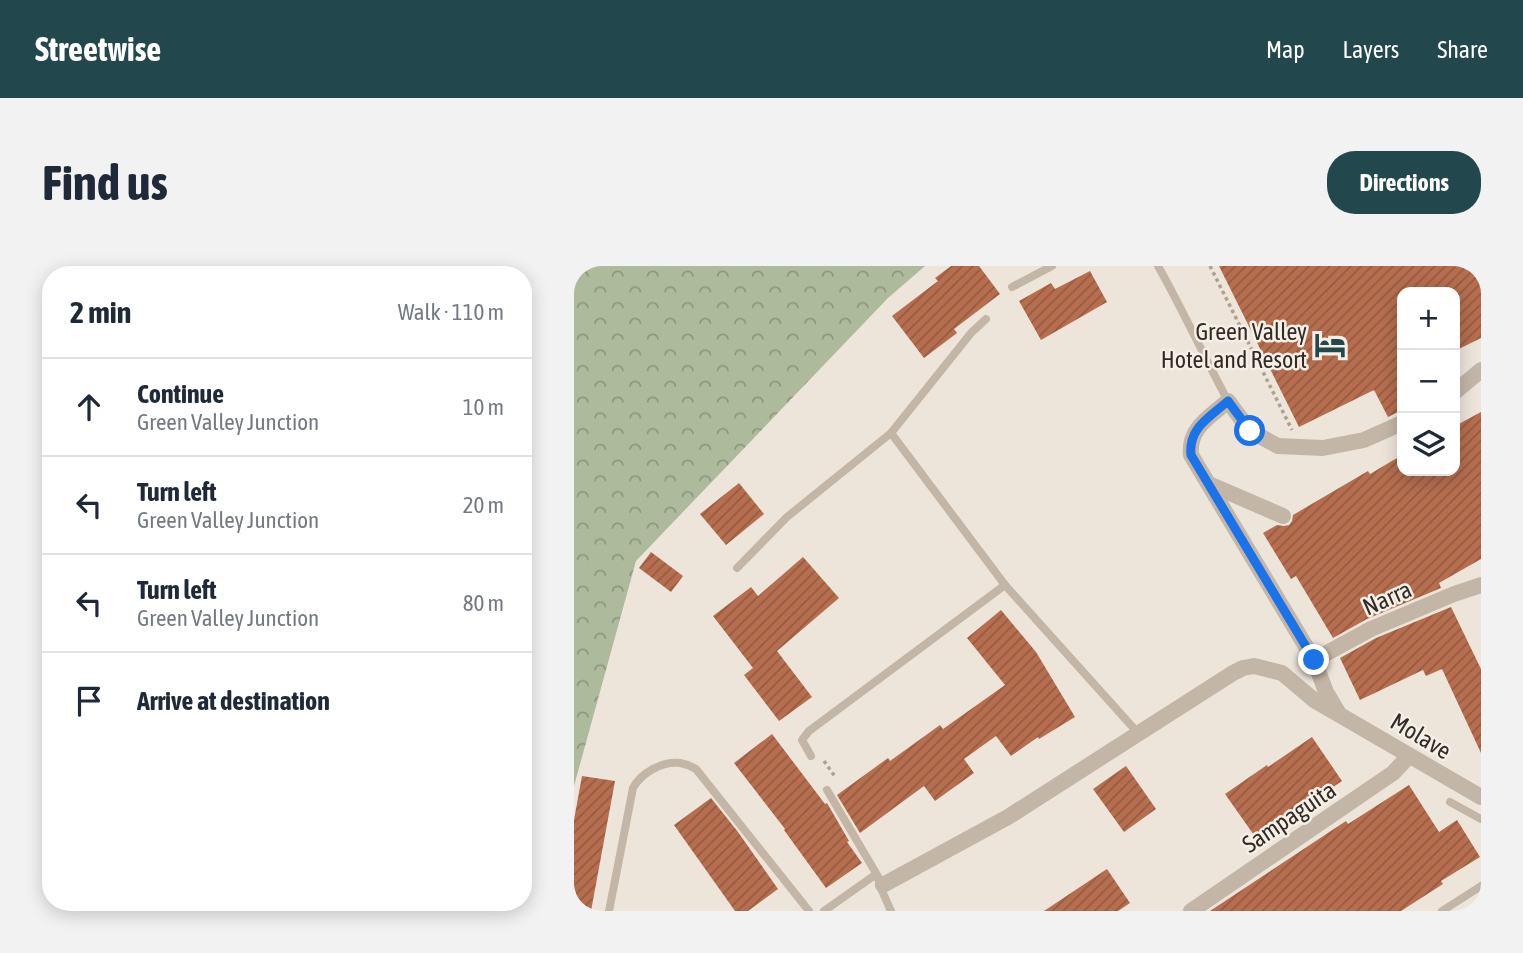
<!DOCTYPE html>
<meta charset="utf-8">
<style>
:root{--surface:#fff;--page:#f2f2f3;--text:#1f2937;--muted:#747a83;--line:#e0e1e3;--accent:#22484d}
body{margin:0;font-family:"Asap Condensed",sans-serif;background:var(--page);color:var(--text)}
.controls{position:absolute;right:21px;top:21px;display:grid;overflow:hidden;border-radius:14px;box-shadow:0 4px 18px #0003}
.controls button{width:63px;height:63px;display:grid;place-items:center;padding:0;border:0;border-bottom:2px solid var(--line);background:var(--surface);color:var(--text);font:35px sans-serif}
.stop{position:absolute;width:21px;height:21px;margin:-16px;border:5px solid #1a73e8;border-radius:50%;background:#fff}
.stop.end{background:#1a73e8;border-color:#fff;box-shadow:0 2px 7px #0008}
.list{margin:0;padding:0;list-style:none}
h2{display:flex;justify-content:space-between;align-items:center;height:91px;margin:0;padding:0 28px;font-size:30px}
h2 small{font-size:23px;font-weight:400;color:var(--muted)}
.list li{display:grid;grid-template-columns:46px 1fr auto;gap:21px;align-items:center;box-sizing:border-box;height:98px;padding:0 28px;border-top:2px solid var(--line)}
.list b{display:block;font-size:26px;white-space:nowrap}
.list p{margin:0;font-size:23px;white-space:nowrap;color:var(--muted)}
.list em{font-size:23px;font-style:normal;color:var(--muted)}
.icon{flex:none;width:38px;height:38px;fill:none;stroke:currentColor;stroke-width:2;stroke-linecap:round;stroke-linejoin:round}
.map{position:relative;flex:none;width:907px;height:645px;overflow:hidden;border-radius:28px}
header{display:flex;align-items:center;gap:42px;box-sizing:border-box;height:98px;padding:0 35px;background:var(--accent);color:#fff}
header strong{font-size:33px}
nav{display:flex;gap:38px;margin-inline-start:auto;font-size:24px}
.intro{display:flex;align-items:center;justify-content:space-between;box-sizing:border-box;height:168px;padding:0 42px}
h1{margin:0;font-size:49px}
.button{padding:18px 32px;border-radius:28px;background:var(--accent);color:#fff;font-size:24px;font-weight:700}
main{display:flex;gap:42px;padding:0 42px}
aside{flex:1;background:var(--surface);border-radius:28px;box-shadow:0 4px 18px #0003}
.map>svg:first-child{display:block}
.forest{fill:url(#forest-crowns)}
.building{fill:url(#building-hatch)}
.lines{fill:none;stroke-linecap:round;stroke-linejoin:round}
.path{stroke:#afa092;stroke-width:3.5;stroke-dasharray:3.5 3.5;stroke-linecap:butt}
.service{stroke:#c4b6a7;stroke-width:8}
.minor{stroke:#c4b6a7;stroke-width:16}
.route{stroke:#1a73e8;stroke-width:9}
.labels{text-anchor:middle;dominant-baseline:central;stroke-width:5;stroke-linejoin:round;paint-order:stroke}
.poi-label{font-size:24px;fill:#312b27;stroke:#f6efe5;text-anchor:end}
.street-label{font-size:24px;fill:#312b27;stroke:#f6efe5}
</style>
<header>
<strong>Streetwise</strong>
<nav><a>Map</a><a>Layers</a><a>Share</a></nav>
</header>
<div class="intro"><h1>Find us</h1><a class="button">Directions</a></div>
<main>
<aside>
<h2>2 min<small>Walk · 110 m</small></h2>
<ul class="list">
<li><svg class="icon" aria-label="ahead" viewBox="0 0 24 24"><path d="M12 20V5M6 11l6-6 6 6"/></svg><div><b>Continue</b><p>Green Valley Junction</p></div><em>10 m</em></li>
<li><svg class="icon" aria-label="left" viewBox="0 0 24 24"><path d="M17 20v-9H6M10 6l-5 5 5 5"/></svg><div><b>Turn left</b><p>Green Valley Junction</p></div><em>20 m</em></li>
<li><svg class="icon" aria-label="left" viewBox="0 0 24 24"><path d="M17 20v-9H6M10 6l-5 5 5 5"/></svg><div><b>Turn left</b><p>Green Valley Junction</p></div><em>80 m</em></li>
<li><svg class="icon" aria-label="arrive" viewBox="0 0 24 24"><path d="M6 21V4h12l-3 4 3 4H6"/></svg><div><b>Arrive at destination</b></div></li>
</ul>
</aside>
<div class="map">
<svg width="907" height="645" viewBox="0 0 907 645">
<defs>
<pattern id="forest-crowns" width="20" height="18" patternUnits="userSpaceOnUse" patternTransform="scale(1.75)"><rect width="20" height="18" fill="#aeba9c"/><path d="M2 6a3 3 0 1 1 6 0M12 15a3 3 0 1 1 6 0" fill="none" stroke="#8e977f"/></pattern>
<pattern id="building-hatch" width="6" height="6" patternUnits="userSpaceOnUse" patternTransform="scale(1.75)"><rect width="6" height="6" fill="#b66e4f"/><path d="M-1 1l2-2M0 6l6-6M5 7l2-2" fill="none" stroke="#955b42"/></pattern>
</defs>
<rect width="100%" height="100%" fill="#ede5da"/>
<path class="forest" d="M0 0H351L314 32 62 295 0 520Z"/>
<g class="building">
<path d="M377 0H405L426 28 380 63 383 67 350 92 318 50 364 15 361 12Z"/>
<path d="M645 0H907V72L881 85V26H828V144L814 151 800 124 725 161Z"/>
<path d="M516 5 533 36 467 74 445 35 477 17 481 23Z"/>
<path d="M907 146V293L865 317 867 322 793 353 759 372 722 310 717 313 689 267 703 259 710 260 715 259 718 255 719 249 794 205 796 208 828 189V205H881V160Z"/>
<path d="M165 217 190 248 152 279 126 248Z"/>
<path d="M77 286 109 310 97 326 65 302Z"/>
<path d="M229 291 265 332 203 385 238 431 205 455 170 409 179 402 139 350 177 321 184 330Z"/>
<path d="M877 341 907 403V487L868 403 852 410 849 404 786 434 766 392 802 372Z"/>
<path d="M427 344 462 386 501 451 465 473 464 471 437 490 422 470 390 493 400 507 361 535 350 520 286 567 263 529 314 492 316 495 366 459 369 463 431 419 393 372Z"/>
<path d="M198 468 251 538 253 537 275 575 273 576 288 597 252 622 210 564 211 563 160 497Z"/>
<path d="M738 471 768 515 735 537 734 535 682 572 651 528 693 499 694 501Z"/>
<path d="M552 500 582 543 550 566 519 523Z"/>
<path d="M8 510 41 515 17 645H0V554Z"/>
<path d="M835 519 865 566 883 554 906 591 867 615 869 618 827 645H636L772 555 774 558Z"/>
<path d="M137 532 164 566 204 623 174 645H161L100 559Z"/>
<path d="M533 603 556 637 544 645H470Z"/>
</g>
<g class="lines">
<g class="path">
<path d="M636 0 718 164"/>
<path d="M250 495 262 512"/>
</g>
<g class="service">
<path d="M584 0C609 44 630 91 654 135"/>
<path d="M438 21 478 0"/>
<path d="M317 167 431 319 564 467"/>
<path d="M163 302 213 251 317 167 397 67 412 53"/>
<path d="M237 490 228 474 235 465 431 319"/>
<path d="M253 524 309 619"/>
<path d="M876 536 907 553"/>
<path d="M305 618 317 645"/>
<path d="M35 645 59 522C67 507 88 495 106 497 112 498 117 500 122 503L235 645"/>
<path d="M250 645 301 609 304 613"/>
<path d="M868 645 907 620"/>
</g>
<g class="minor">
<path d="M881 126 907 104"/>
<path d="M635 218 709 250"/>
<path d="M740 394 797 363 880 328 907 319"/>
<path d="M764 446 752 426 740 394 617 189C614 162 636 151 654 135L676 165 704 180 749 182 790 174 828 157"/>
<path d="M309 619 434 551 659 407 669 402 680 400 708 407 740 434 907 531"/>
<path d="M617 645 819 507 835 490"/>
</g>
</g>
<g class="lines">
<path class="route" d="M676 165 654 135C636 151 614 162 617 189L740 394"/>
</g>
<defs>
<symbol id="hotel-bare" viewBox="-9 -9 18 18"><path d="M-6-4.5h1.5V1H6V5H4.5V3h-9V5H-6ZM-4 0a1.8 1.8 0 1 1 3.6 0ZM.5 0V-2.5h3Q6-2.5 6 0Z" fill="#22484d" stroke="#f6efe5" stroke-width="2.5" paint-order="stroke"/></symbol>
</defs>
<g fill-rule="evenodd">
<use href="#hotel-bare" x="734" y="57" width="44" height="44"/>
</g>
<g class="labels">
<g class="poi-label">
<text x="733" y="65">Green Valley<tspan x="733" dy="28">Hotel and Resort</tspan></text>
</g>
<g class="street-label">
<text transform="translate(813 332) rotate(-24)">Narra</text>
<text transform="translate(847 470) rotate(31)">Molave</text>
<text transform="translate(715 551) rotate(-34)">Sampaguita</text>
</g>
</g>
</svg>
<div class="controls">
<button>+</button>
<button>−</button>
<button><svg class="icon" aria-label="layers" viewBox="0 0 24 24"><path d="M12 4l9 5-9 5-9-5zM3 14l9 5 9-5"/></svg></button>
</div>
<div class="stop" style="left:676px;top:165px"></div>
<div class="stop end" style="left:740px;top:394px"></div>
</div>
</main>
